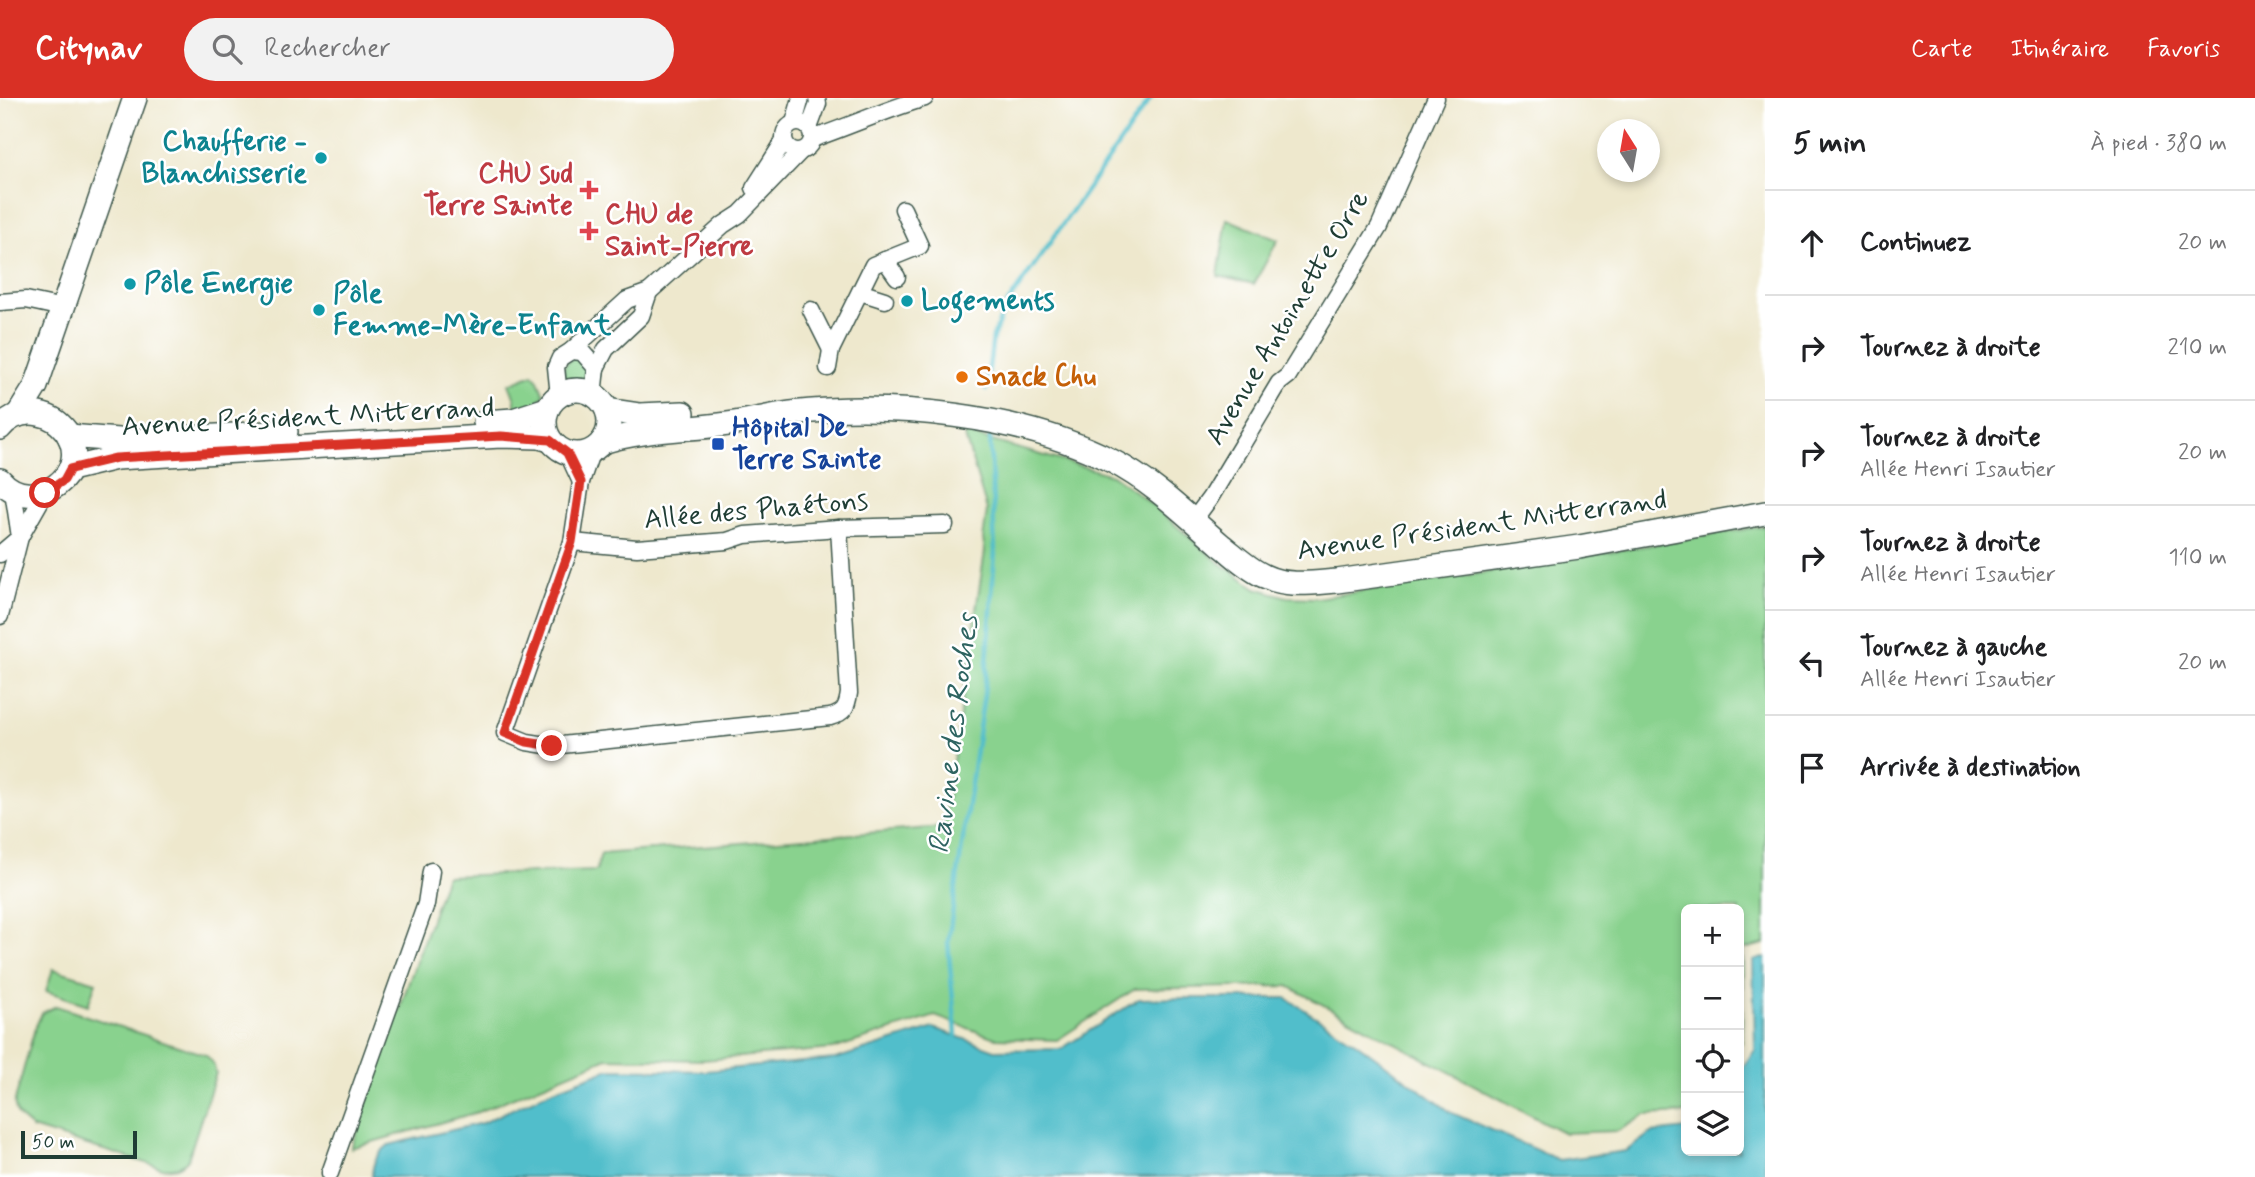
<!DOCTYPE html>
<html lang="fr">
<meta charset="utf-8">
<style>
:root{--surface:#fff;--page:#f2f2f2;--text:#202124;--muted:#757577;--line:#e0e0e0;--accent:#d93025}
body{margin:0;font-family:Mynerve,sans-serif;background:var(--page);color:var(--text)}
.controls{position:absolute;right:21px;bottom:21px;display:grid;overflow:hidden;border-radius:10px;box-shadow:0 4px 10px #0003}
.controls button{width:63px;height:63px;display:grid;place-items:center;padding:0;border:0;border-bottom:2px solid var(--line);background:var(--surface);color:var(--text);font:35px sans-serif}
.compass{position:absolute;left:1597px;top:21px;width:63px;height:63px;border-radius:50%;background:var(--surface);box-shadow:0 4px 10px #0003;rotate:349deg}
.scale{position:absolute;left:21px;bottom:18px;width:116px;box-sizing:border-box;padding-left:7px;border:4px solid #1f3d34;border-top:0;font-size:19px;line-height:24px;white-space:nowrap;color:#1f3d34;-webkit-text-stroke:5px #fff;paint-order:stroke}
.stop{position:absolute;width:21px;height:21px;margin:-16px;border:5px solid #d93025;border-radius:50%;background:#fff}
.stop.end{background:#d93025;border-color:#fff;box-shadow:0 2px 7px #0008}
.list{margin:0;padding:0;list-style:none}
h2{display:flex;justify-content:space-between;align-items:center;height:91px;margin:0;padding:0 28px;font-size:30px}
h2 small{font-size:23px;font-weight:400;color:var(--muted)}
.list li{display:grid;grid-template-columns:46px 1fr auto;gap:21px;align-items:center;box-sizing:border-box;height:105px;padding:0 28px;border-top:2px solid var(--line)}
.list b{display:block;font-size:26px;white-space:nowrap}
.list p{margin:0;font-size:23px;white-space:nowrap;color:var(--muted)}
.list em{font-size:23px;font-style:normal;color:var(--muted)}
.icon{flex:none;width:38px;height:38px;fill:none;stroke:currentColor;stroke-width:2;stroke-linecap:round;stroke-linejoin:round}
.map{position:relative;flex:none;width:1765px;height:1079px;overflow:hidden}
header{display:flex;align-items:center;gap:42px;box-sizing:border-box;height:98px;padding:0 35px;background:var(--accent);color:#fff}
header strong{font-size:33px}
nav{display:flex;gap:38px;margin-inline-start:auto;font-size:24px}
.search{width:490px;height:63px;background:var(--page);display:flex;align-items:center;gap:18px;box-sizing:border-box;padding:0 24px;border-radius:38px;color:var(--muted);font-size:26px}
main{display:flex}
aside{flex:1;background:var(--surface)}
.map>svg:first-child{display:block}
.green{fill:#89d28e;stroke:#548861;stroke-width:2}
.water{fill:#51becb;stroke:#387e80;stroke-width:2}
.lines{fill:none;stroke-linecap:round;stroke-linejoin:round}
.stream{stroke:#51becb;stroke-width:4.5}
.street-casing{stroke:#3e574b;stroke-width:19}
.secondary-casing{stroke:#3e574b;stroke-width:26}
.street{stroke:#fff;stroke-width:16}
.secondary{stroke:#fff;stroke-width:23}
.route{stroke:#d93025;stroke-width:9}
.culture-dot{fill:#0f9aa8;stroke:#fff;stroke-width:2.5}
.health-dot{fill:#e0444e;stroke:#fff;stroke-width:2.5}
.food-dot{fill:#e8710a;stroke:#fff;stroke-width:2.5}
.transit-dot{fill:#1a4fb4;stroke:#fff;stroke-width:2.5}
.labels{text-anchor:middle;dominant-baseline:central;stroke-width:5;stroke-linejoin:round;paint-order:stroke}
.culture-label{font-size:28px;font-weight:bold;fill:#0d838f;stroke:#fff;text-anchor:start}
.health-label{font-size:28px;font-weight:bold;fill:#be3a42;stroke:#fff;text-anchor:end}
.street-label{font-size:28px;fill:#1f3d34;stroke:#fff}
.food-label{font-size:28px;font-weight:bold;fill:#c56008;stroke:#fff;text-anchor:start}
.transit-label{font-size:28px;font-weight:bold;fill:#164399;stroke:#fff;text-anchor:start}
.water-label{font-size:30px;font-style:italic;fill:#2e6461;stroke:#fff}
</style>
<header>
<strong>Citynav</strong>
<div class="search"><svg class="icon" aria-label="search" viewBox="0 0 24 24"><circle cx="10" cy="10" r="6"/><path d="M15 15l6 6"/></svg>Rechercher</div>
<nav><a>Carte</a><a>Itinéraire</a><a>Favoris</a></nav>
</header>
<main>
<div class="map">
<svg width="1765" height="1079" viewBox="0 0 1765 1079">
<rect width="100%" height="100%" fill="#fff"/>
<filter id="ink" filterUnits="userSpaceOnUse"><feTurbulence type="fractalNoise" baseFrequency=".0143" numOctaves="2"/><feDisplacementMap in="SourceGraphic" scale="14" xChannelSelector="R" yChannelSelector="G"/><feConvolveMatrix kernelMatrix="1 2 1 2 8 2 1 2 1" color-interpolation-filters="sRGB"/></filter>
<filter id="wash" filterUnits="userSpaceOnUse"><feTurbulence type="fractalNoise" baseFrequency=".00686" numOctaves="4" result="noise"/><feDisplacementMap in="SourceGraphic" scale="28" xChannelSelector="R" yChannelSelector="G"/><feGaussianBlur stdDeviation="1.57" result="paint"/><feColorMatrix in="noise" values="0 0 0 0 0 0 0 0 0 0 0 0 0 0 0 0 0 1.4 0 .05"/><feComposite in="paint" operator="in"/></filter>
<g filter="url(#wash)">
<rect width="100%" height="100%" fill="#eee8cd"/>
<g class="green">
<path d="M1227 121 1278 142 1254 186 1218 178Z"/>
<path d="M575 259 587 267V282L564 284C563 270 562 266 575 259Z"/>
<path d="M533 276 537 280 544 296 535 308 515 311V301L509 286Z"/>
<path d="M964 335 1112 377 1144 400 1216 462 1256 490 1287 499 1316 500 1477 476 1765 428V846L1743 851 1742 944 1739 948V811H1686V1015L1645 1017 1618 1033 1564 1035 1288 888 1135 891 1057 942 995 940 935 918 833 951 703 962 607 960 478 1014 351 1050 446 778 596 773 601 756 943 729 985 453 983 441 987 412Z"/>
<path d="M53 871 96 884 88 907 46 893Z"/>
<path d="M56 908 206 957 213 965 216 975 188 1061C180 1070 174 1071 162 1070L32 1030C22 1022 13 1016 15 1002L35 930 42 915Z"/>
</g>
<path class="water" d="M1765 860V1079H372C372 1065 377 1055 389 1047L482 1025 551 993 609 971 705 973 835 961 934 930 995 952 1061 951 1139 901 1188 900H1286L1355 944 1452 1015 1559 1062 1626 1053 1651 1035 1686 1031V1053H1739V974L1755 952 1753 862Z"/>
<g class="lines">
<g class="stream">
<path d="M986 292 993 239 1005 209 1151 0"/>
<path d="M956 937 948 844 984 596 989 541 995 453 990 339"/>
</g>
</g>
</g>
<g filter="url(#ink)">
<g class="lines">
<defs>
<g id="street">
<circle cx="798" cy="39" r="14"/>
<path d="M794 25 801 0"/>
<path d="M809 30 818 6 817 0"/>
<path d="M812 41C850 28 887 11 925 0"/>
<path d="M754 90 784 43"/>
<path d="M885 162 897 179"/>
<path d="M860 194 885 202"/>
<path d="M0 204 26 202 63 210"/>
<path d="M811 212 831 252"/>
<path d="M571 253 582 254 596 270 593 297"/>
<path d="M596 270 606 251 641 218 649 194"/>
<path d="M828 270 831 252 873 167 920 148 903 111"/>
<path d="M559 298 556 269 560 260 571 253 627 202 649 194 723 127 740 116 801 53"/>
<path d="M592 352 581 384 572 444 505 635 527 644 552 648 830 619C844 615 847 610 849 595L839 430"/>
<path d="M567 354 581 384"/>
<path d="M13 393 20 439"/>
<path d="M1193 423 1210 400 1279 285 1288 278 1379 129 1436 0"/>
<path d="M572 444 637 450 727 443 745 437 839 430 945 427"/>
<path d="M0 456 20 439"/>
<path d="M0 518 20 439 45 395"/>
<path d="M330 1075 426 806 431 773"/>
</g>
<g id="secondary">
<circle cx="577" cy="324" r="32"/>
<path d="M607 312 640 317 683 315"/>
<path d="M18 317 36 288 135 0"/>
<path d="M485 324 513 322 547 311"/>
<path d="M0 330C10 318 24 313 39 316 50 318 59 324 66 333 95 375 33 420 0 382"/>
<path d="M69 338 131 343 286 334"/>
<path d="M602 344C644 331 685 332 728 326 749 323 769 318 791 315 892 304 1020 316 1112 363 1153 384 1186 417 1221 447 1234 457 1248 471 1264 478 1287 489 1312 485 1337 483L1579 449 1765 415"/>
<path d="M70 371 116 360 501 338 539 339 550 342"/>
</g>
</defs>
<use href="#street" class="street-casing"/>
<use href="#secondary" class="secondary-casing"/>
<use href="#street" class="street"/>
<use href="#secondary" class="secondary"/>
</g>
</g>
<g class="lines" filter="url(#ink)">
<path class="route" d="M45 395 64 382 70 371 116 360 501 338 550 342 567 355 581 384 572 444 505 635 527 644 552 648"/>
</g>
<g class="culture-dot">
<circle cx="321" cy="60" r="7"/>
<circle cx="130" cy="186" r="7"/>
<circle cx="907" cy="203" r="7"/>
<circle cx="319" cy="212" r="7"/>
</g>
<g class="health-dot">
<path d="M585.5 81.5h7v7h7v7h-7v7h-7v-7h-7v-7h7z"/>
<path d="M585.5 122.5h7v7h7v7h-7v7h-7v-7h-7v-7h7z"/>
</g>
<circle class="food-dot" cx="962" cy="279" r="7"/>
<rect class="transit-dot" x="711" y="339" width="14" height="14" rx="3.5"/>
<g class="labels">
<g class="culture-label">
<text x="307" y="44" text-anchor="end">Chaufferie -<tspan x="307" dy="32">Blanchisserie</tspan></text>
<text x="144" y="186">Pôle Energie</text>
<text x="333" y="196">Pôle<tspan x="333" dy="32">Femme-Mère-Enfant</tspan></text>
<text x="921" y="203">Logements</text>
</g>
<g class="health-label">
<text x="573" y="76">CHU sud<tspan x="573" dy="32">Terre Sainte</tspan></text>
<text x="605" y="117" text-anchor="start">CHU de<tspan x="605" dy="32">Saint-Pierre</tspan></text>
</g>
<g class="street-label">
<text transform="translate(1288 220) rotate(-59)">Avenue Antoinette Orre</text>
<text transform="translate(308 320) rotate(-3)">Avenue Président Mitterrand</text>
<text transform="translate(756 413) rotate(-5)">Allée des Phaétons</text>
<text transform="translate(1482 428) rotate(-8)">Avenue Président Mitterrand</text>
</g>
<g class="food-label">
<text x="976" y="279">Snack Chu</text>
</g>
<g class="transit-label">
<text x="732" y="330">Hôpital De<tspan x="732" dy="32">Terre Sainte</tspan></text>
</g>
<g class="water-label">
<text transform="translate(954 636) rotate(-83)">Ravine des Roches</text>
</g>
</g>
</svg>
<div class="controls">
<button>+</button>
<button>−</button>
<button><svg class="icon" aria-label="locate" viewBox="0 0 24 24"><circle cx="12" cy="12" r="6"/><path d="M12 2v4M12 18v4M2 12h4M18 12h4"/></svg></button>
<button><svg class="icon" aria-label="layers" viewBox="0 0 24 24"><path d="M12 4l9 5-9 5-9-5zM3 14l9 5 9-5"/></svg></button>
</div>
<svg class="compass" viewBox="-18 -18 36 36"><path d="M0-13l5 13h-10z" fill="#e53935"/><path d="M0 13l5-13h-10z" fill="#757577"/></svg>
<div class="scale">50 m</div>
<div class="stop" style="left:45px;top:395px"></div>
<div class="stop end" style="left:552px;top:648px"></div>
</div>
<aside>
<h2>5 min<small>À pied · 380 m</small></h2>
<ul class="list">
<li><svg class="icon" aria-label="ahead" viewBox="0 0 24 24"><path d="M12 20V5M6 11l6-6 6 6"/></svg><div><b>Continuez</b></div><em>20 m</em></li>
<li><svg class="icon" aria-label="right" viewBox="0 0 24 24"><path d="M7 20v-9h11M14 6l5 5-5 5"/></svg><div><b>Tournez à droite</b></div><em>210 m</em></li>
<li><svg class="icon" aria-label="right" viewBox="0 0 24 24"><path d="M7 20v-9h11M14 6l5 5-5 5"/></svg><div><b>Tournez à droite</b><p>Allée Henri Isautier</p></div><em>20 m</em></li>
<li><svg class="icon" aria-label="right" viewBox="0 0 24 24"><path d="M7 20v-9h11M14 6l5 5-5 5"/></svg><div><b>Tournez à droite</b><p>Allée Henri Isautier</p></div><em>110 m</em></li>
<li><svg class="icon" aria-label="left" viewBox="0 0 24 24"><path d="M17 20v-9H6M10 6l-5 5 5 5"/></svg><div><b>Tournez à gauche</b><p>Allée Henri Isautier</p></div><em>20 m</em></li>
<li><svg class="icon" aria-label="arrive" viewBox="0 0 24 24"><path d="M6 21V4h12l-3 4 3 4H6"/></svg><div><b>Arrivée à destination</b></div></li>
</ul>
</aside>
</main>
